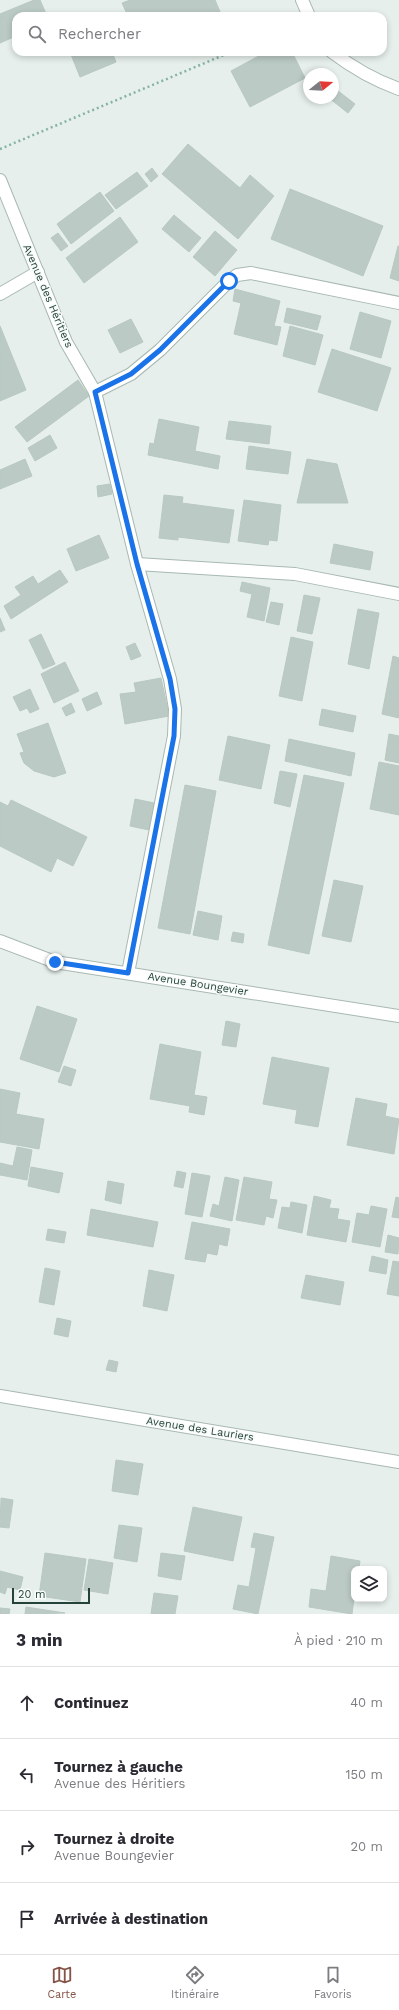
<!DOCTYPE html>
<html lang="fr">
<meta charset="utf-8">
<style>
:root{--surface:#fff;--page:#f7f7f7;--text:#2b2b33;--muted:#7c7c81;--line:#e1e1e2;--accent:#855347}
body{margin:0;font-family:"Work Sans",sans-serif;background:var(--page);color:var(--text)}
.controls{position:absolute;right:12px;bottom:12px;display:grid;overflow:hidden;border-radius:8px;box-shadow:0 2px 6px #0003}
.controls button{width:36px;height:36px;display:grid;place-items:center;padding:0;border:0;border-bottom:1px solid var(--line);background:var(--surface);color:var(--text);font:20px sans-serif}
.compass{position:absolute;left:303px;top:68px;width:36px;height:36px;border-radius:50%;background:var(--surface);box-shadow:0 2px 6px #0003;rotate:72deg}
.scale{position:absolute;left:12px;bottom:10px;width:78px;box-sizing:border-box;padding-left:4px;border:2px solid #24423a;border-top:0;font-size:11px;line-height:14px;white-space:nowrap;color:#24423a;-webkit-text-stroke:3px #f7fbf9;paint-order:stroke}
.stop{position:absolute;width:12px;height:12px;margin:-9px;border:3px solid #1a73e8;border-radius:50%;background:#fff}
.stop.end{background:#1a73e8;border-color:#fff;box-shadow:0 1px 4px #0008}
.list{margin:0;padding:0;list-style:none}
h2{display:flex;justify-content:space-between;align-items:center;height:52px;margin:0;padding:0 16px;font-size:17px}
h2 small{font-size:13px;font-weight:400;color:var(--muted)}
.list li{display:grid;grid-template-columns:26px 1fr auto;gap:12px;align-items:center;box-sizing:border-box;height:72px;padding:0 16px;border-top:1px solid var(--line)}
.list b{display:block;font-size:15px;white-space:nowrap}
.list p{margin:0;font-size:13px;white-space:nowrap;color:var(--muted)}
.list em{font-size:13px;font-style:normal;color:var(--muted)}
.icon{flex:none;width:22px;height:22px;fill:none;stroke:currentColor;stroke-width:2;stroke-linecap:round;stroke-linejoin:round}
.map{position:relative;flex:none;width:399px;height:1614px;overflow:hidden}
.search{position:absolute;background:var(--surface);box-shadow:0 2px 6px #0003;left:12px;right:12px;top:12px;height:44px;display:flex;align-items:center;gap:10px;box-sizing:border-box;padding:0 14px;border-radius:12px;color:var(--muted);font-size:15px}
.sheet{height:340px;background:var(--surface)}
nav{display:flex;justify-content:space-around;align-items:center;box-sizing:border-box;height:56px;border-top:1px solid var(--line);background:var(--surface);font-size:11px;color:var(--muted)}
nav a{display:grid;justify-items:center;gap:2px}
nav .on{color:var(--accent)}
.map>svg:first-child{display:block}
.building{fill:#bbcac4;stroke:#b8c9c2}
.lines{fill:none;stroke-linecap:round;stroke-linejoin:round}
.minor-casing{stroke:#a8b8b2;stroke-width:14}
.path{stroke:#86b3a5;stroke-width:2.5;stroke-dasharray:2 3;stroke-linecap:butt}
.minor{stroke:#fff;stroke-width:12}
.route{stroke:#1a73e8;stroke-width:5}
.labels{text-anchor:middle;dominant-baseline:central;stroke-width:3;stroke-linejoin:round;paint-order:stroke}
.street-label{font-size:11px;fill:#24423a;stroke:#f7fbf9}
</style>
<div class="map">
<svg width="399" height="1614" viewBox="0 0 399 1614">
<rect width="100%" height="100%" fill="#e6efeb"/>
<g class="building">
<path d="M34 0H40L47 16H16V36L0 43V14Z"/>
<path d="M130 0H215L221 14 215 16H128L122 3Z"/>
<path d="M70 52H112L116 62 80 77Z"/>
<path d="M266 52H292L305 78 250 107 231 71Z"/>
<path d="M333 87 355 104 348 113 329 98H333Z"/>
<path d="M188 144 240 188 250 175 274 196 238 239 162 174Z"/>
<path d="M152 168 158 176 151 182 145 174Z"/>
<path d="M137 172 148 186 116 209 105 195Z"/>
<path d="M290 189 383 226 363 276 271 239Z"/>
<path d="M100 192 114 211 71 244 57 224Z"/>
<path d="M174 215 201 238 189 252 162 229Z"/>
<path d="M120 217 138 242 84 283 66 258Z"/>
<path d="M215 231 237 250 215 276 193 257Z"/>
<path d="M58 233 68 246 61 251 51 238Z"/>
<path d="M398 246H399V281L390 278Z"/>
<path d="M235 289 280 301 274 326 281 327 277 345 234 334 241 303 233 301Z"/>
<path d="M287 308 321 316 317 330 284 322Z"/>
<path d="M360 312 391 321 381 358 350 349Z"/>
<path d="M131 319 143 342 120 353 108 330Z"/>
<path d="M0 326 26 390 0 401Z"/>
<path d="M290 326 323 335 315 365 283 356Z"/>
<path d="M332 349 391 368 377 411 318 392Z"/>
<path d="M78 380 89 396 27 442 15 427Z"/>
<path d="M159 419 199 427 195 451 220 456 218 469 148 455 150 443 154 444Z"/>
<path d="M229 421 271 426 269 444 226 439Z"/>
<path d="M50 435 57 448 35 461 28 448Z"/>
<path d="M249 446 291 452 288 474 246 469Z"/>
<path d="M25 459 32 476 0 489V470Z"/>
<path d="M307 459 337 464 348 503H297Z"/>
<path d="M110 484 112 494 98 497 97 486Z"/>
<path d="M164 495 183 497 182 503 234 510 229 543 178 537V540L159 538Z"/>
<path d="M244 500 281 505 277 541 269 540 268 545 238 541Z"/>
<path d="M99 535 109 558 76 571 67 549Z"/>
<path d="M334 544 373 552 370 570 330 563Z"/>
<path d="M60 570 68 582 11 619 4 606 21 595 15 587 33 576 38 584Z"/>
<path d="M242 582 270 588 264 621 247 617 252 594 240 591Z"/>
<path d="M304 595 320 598 312 634 297 631Z"/>
<path d="M271 602 283 604 279 625 266 622Z"/>
<path d="M358 609 379 613 369 669 348 664Z"/>
<path d="M0 618 5 630 0 632Z"/>
<path d="M41 634 55 664 43 669 29 640Z"/>
<path d="M291 637 313 642 302 701 279 696Z"/>
<path d="M135 643 141 656 131 660 126 647Z"/>
<path d="M393 656 399 658V718L382 714Z"/>
<path d="M65 662 79 691 54 703 41 674Z"/>
<path d="M161 678 169 716 125 724 120 694 136 692 134 683Z"/>
<path d="M30 689 39 709 30 713 27 708 20 711 13 697Z"/>
<path d="M97 692 102 704 87 711 82 699Z"/>
<path d="M71 703 75 712 66 716 62 708Z"/>
<path d="M322 709 356 716 353 732 319 725Z"/>
<path d="M48 723 66 773 54 777 34 771 24 763 20 753 24 752 17 734Z"/>
<path d="M389 734 399 736V763L385 760Z"/>
<path d="M228 736 270 745 261 789 219 780Z"/>
<path d="M289 739 355 753 351 776 285 761Z"/>
<path d="M379 762 399 766V815L370 809Z"/>
<path d="M280 771 297 774 290 807 274 803Z"/>
<path d="M304 775 344 783 309 954 268 945Z"/>
<path d="M185 785 216 791 190 934 158 928Z"/>
<path d="M135 799 154 803 149 830 130 826Z"/>
<path d="M11 800 87 837 73 866 57 858 51 872 0 846V802L8 806Z"/>
<path d="M334 880 363 886 351 942 322 936Z"/>
<path d="M198 911 222 916 218 940 193 935Z"/>
<path d="M233 932 244 934 243 943 231 941Z"/>
<path d="M37 1006 77 1019 59 1072 20 1059Z"/>
<path d="M226 1021 240 1024 236 1047 222 1045Z"/>
<path d="M160 1044 201 1052 194 1095 207 1097 204 1115 189 1112 190 1106 150 1099Z"/>
<path d="M272 1057 329 1068 318 1127 295 1123 297 1110 263 1104Z"/>
<path d="M64 1066 76 1070 71 1086 58 1082Z"/>
<path d="M0 1089 20 1093 16 1114 44 1119 39 1149 0 1142Z"/>
<path d="M356 1098 387 1104 385 1116 399 1119 394 1154 347 1145Z"/>
<path d="M17 1147 32 1150 27 1180 0 1175V1163L13 1166Z"/>
<path d="M31 1167 63 1173 59 1193 28 1186Z"/>
<path d="M177 1171 186 1173 183 1188 174 1186Z"/>
<path d="M192 1173 210 1176 202 1217 185 1214Z"/>
<path d="M225 1177 239 1180 232 1221 210 1216 213 1204 219 1206Z"/>
<path d="M244 1177 272 1182 269 1199 277 1200 273 1218 266 1216 264 1225 236 1220Z"/>
<path d="M108 1181 124 1184 121 1204 105 1200Z"/>
<path d="M314 1196 331 1200 329 1208 339 1209 337 1219 350 1221 346 1242 307 1235Z"/>
<path d="M396 1197 399 1198V1218L392 1217Z"/>
<path d="M291 1202 307 1205 302 1233 278 1228 282 1207 290 1208Z"/>
<path d="M371 1206 387 1209 380 1247 352 1242 357 1213 369 1215Z"/>
<path d="M91 1209 158 1222 153 1247 87 1235Z"/>
<path d="M192 1222 230 1229 227 1246 219 1244 217 1255 207 1253 205 1262 185 1259Z"/>
<path d="M48 1229 66 1232 64 1243 46 1240Z"/>
<path d="M388 1235 399 1238 398 1254 385 1252Z"/>
<path d="M372 1256 388 1260 386 1274 369 1271Z"/>
<path d="M393 1261 399 1262V1296L387 1294Z"/>
<path d="M45 1268 60 1271 54 1305 39 1302Z"/>
<path d="M149 1270 174 1275 167 1311 143 1306Z"/>
<path d="M306 1275 344 1282 340 1305 301 1298Z"/>
<path d="M57 1318 71 1321 68 1337 54 1334Z"/>
<path d="M109 1360 118 1362 116 1372 106 1370Z"/>
<path d="M116 1460 143 1464 138 1495 112 1491Z"/>
<path d="M1 1498 13 1500 9 1528 0 1527Z"/>
<path d="M193 1507 242 1517 233 1561 184 1551Z"/>
<path d="M119 1525 142 1528 137 1562 114 1558Z"/>
<path d="M254 1533 274 1537 258 1614 233 1609 238 1585 249 1587 256 1548 251 1547Z"/>
<path d="M45 1553 86 1559 80 1602 39 1596Z"/>
<path d="M161 1553 185 1556 181 1580 158 1576Z"/>
<path d="M331 1556 360 1561 359 1569H354V1599L352 1614 309 1607 311 1589 326 1591Z"/>
<path d="M89 1559 113 1563 108 1594 84 1590Z"/>
<path d="M0 1571 23 1577 20 1590 7 1587 5 1594 0 1592Z"/>
<path d="M154 1593 178 1596 175 1614H151Z"/>
<path d="M26 1607 65 1613 25 1614Z"/>
<path d="M0 1608 10 1609 9 1614H0Z"/>
</g>
<g class="lines">
<defs>
<g id="minor">
<path d="M302 0 309 16"/>
<path d="M332 52C353 68 374 80 399 89"/>
<path d="M0 180 66 342 95 392 137 564 170 679 175 709 174 736 128 973"/>
<path d="M0 294 38 272"/>
<path d="M95 392 131 374 160 350 229 281 237 275 251 273 399 303"/>
<path d="M137 564 295 574 399 594"/>
<path d="M0 941 55 962 399 1016"/>
<path d="M0 1396 399 1462"/>
</g>
</defs>
<use href="#minor" class="minor-casing"/>
<path class="path" d="M0 149 231 52"/>
<use href="#minor" class="minor"/>
</g>
<g class="lines">
<path class="route" d="M55 962 128 973 174 736 175 709 170 679 137 564 95 392 131 374 160 350 229 281"/>
</g>
<g class="labels">
<g class="street-label">
<text transform="translate(48 296) rotate(67)">Avenue des Héritiers</text>
<text transform="translate(198 984) rotate(9)">Avenue Boungevier</text>
<text transform="translate(200 1429) rotate(9)">Avenue des Lauriers</text>
</g>
</g>
</svg>
<div class="controls">
<button><svg class="icon" aria-label="layers" viewBox="0 0 24 24"><path d="M12 4l9 5-9 5-9-5zM3 14l9 5 9-5"/></svg></button>
</div>
<svg class="compass" viewBox="-18 -18 36 36"><path d="M0-13l5 13h-10z" fill="#e53935"/><path d="M0 13l5-13h-10z" fill="#7c7c81"/></svg>
<div class="scale">20 m</div>
<div class="stop" style="left:229px;top:281px"></div>
<div class="stop end" style="left:55px;top:962px"></div>
<div class="search"><svg class="icon" aria-label="search" viewBox="0 0 24 24"><circle cx="10" cy="10" r="6"/><path d="M15 15l6 6"/></svg>Rechercher</div>
</div>
<section class="sheet">
<h2>3 min<small>À pied · 210 m</small></h2>
<ul class="list">
<li><svg class="icon" aria-label="ahead" viewBox="0 0 24 24"><path d="M12 20V5M6 11l6-6 6 6"/></svg><div><b>Continuez</b></div><em>40 m</em></li>
<li><svg class="icon" aria-label="left" viewBox="0 0 24 24"><path d="M17 20v-9H6M10 6l-5 5 5 5"/></svg><div><b>Tournez à gauche</b><p>Avenue des Héritiers</p></div><em>150 m</em></li>
<li><svg class="icon" aria-label="right" viewBox="0 0 24 24"><path d="M7 20v-9h11M14 6l5 5-5 5"/></svg><div><b>Tournez à droite</b><p>Avenue Boungevier</p></div><em>20 m</em></li>
<li><svg class="icon" aria-label="arrive" viewBox="0 0 24 24"><path d="M6 21V4h12l-3 4 3 4H6"/></svg><div><b>Arrivée à destination</b></div></li>
</ul>
</section>
<nav>
<a class="on"><svg class="icon" aria-label="map" viewBox="0 0 24 24"><path d="M3 6l6-2 6 2 6-2v14l-6 2-6-2-6 2zM9 4v14M15 6v14"/></svg>Carte</a>
<a><svg class="icon" aria-label="directions" viewBox="0 0 24 24"><path d="M12 3l9 9-9 9-9-9zM9 14v-3h6M13 9l2 2-2 2"/></svg>Itinéraire</a>
<a><svg class="icon" aria-label="saved" viewBox="0 0 24 24"><path d="M7 4h10v16l-5-4-5 4z"/></svg>Favoris</a>
</nav>
